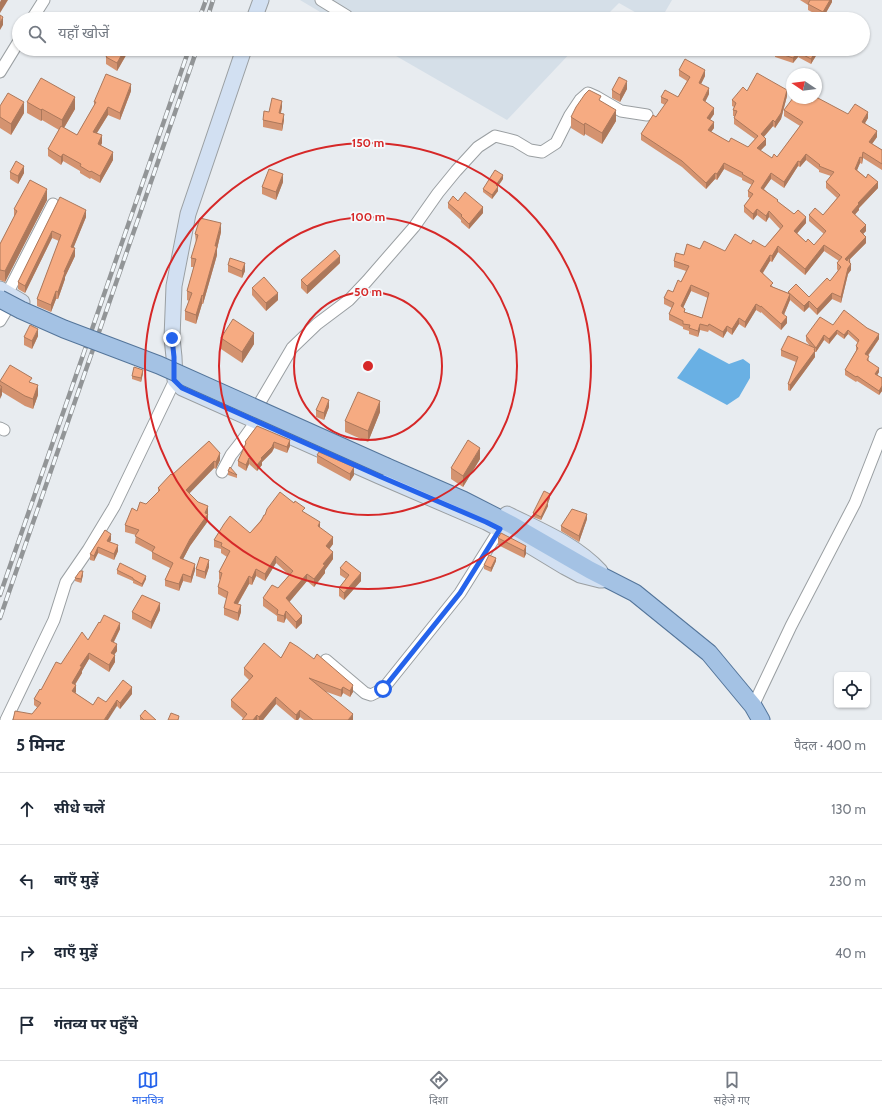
<!DOCTYPE html>
<html lang="hi">
<meta charset="utf-8">
<style>
:root{--surface:#fff;--page:#f2f2f3;--text:#1f2937;--muted:#747a83;--line:#e0e1e3;--accent:#2563eb}
body{margin:0;font-family:Cabin,"Noto Sans Devanagari",sans-serif;background:var(--page);color:var(--text)}
.controls{position:absolute;right:12px;bottom:12px;display:grid;overflow:hidden;border-radius:6px;box-shadow:0 1px 3px #0004}
.controls button{width:36px;height:36px;display:grid;place-items:center;padding:0;border:0;border-bottom:1px solid var(--line);background:var(--surface);color:var(--text);font:20px sans-serif}
.compass{position:absolute;left:786px;top:68px;width:36px;height:36px;border-radius:50%;background:var(--surface);box-shadow:0 1px 3px #0004;rotate:283deg}
.stop{position:absolute;width:12px;height:12px;margin:-9px;border:3px solid #2563eb;border-radius:50%;background:#fff}
.stop.end{background:#2563eb;border-color:#fff;box-shadow:0 1px 4px #0008}
.list{margin:0;padding:0;list-style:none}
h2{display:flex;justify-content:space-between;align-items:center;height:52px;margin:0;padding:0 16px;font-size:17px}
h2 small{font-size:13px;font-weight:400;color:var(--muted)}
.list li{display:grid;grid-template-columns:26px 1fr auto;gap:12px;align-items:center;box-sizing:border-box;height:72px;padding:0 16px;border-top:1px solid var(--line)}
.list b{display:block;font-size:15px;white-space:nowrap}
.list em{font-size:13px;font-style:normal;color:var(--muted)}
.icon{flex:none;width:22px;height:22px;fill:none;stroke:currentColor;stroke-width:2;stroke-linecap:round;stroke-linejoin:round}
.map{position:relative;flex:none;width:882px;height:720px;overflow:hidden}
.search{position:absolute;background:var(--surface);box-shadow:0 1px 3px #0004;left:12px;right:12px;top:12px;height:44px;display:flex;align-items:center;gap:10px;box-sizing:border-box;padding:0 14px;border-radius:22px;color:var(--muted);font-size:15px}
.sheet{height:340px;background:var(--surface)}
nav{display:flex;justify-content:space-around;align-items:center;box-sizing:border-box;height:56px;border-top:1px solid var(--line);background:var(--surface);font-size:11px;color:var(--muted)}
nav a{display:grid;justify-items:center;gap:2px}
nav .on{color:var(--accent)}
.map>svg:first-child{display:block}
.built{fill:#d5dfe8}
.water{fill:#69b0e4}
.lines{fill:none;stroke-linecap:round;stroke-linejoin:round}
.street-casing{stroke:#9a9fa2;stroke-width:13}
.secondary-casing{stroke:#9a9fa2;stroke-width:17}
.primary-casing{stroke:#54759a;stroke-width:19}
.street{stroke:#fff;stroke-width:11}
.secondary{stroke:#d2e0f2;stroke-width:15}
.primary{stroke:#a4c2e4;stroke-width:17}
.rail-casing{stroke:#929597;stroke-width:4.5}
.rail{stroke:#f5fafd;stroke-width:3;stroke-dasharray:9;stroke-linecap:butt}
.primary-bridge-casing{stroke:#54759a;stroke-width:19;stroke-linecap:butt}
.primary-bridge{stroke:#a4c2e4;stroke-width:17}
.wall{fill:#d49370;fill-rule:evenodd}
.shaded-wall{fill:#ac785b}
.building{fill:#f6ab82;stroke:#ac785b;fill-rule:evenodd}
.route{stroke:#2563eb;stroke-width:5}
.ring{fill:none;stroke:#d62828;stroke-width:2}
.centre{fill:#d62828;stroke:#f5fafd;stroke-width:2}
.ring-label{font-size:12px;text-anchor:middle;font-weight:bold;fill:#d62828;stroke:#f5fafd;stroke-width:3.5;stroke-linejoin:round;paint-order:stroke}
</style>
<div class="map">
<svg width="882" height="720" viewBox="0 0 882 720">
<rect width="100%" height="100%" fill="#e8ecf0"/>
<g class="built">
<path d="M300 0H672L661 19H647L619 3 603 19H332Z"/>
<path d="M384 49H574L507 120Z"/>
</g>
<path class="water" d="M699 348 729 364 743 359 750 364V378L739 397 727 405 677 378Z"/>
<g class="lines">
<defs>
<g id="street">
<path d="M321 0 347 16"/>
<path d="M32 19 44 0"/>
<path d="M0 72 19 41"/>
<path d="M4 300 53 204"/>
<path d="M0 321 6 311"/>
<path d="M0 428 4 430"/>
<path d="M222 472 231 455 242 441 252 427 259 404 292 348 317 324 349 300 367 281 414 227 438 193 456 171 478 147 495 136 515 141 530 150 542 152 556 143 570 115 580 100 588 93 597 97 621 111 647 115"/>
<path d="M326 660 365 693 371 695 383 689 460 593 500 529"/>
<path d="M753 706 791 626 855 503 882 434"/>
<path d="M6 720 54 620 66 582 88 550 114 507 175 380"/>
</g>
<g id="secondary">
<path d="M254 19 261 0"/>
<path d="M244 49 188 214 174 286 172 338 174 357 175 380 182 388 379 476 486 522 527 544 565 567 580 575 600 580H603"/>
<path d="M0 289 22 302"/>
<path d="M507 514C539 530 575 544 600 571"/>
</g>
<path id="primary" d="M387 467 463 500 512 525 590 570 635 593 709 653 753 706 761 720"/>
</defs>
<use href="#street" class="street-casing"/>
<use href="#secondary" class="secondary-casing"/>
<use href="#primary" class="primary-casing"/>
<use href="#street" class="street"/>
<use href="#secondary" class="secondary"/>
<use href="#primary" class="primary"/>
<defs>
<g id="rail">
<path d="M199 19 206 0"/>
<path d="M207 19 213 0"/>
<path d="M0 595 189 49"/>
<path d="M0 618 197 49"/>
</g>
</defs>
<use href="#rail" class="rail-casing"/>
<use href="#rail" class="rail"/>
<defs>
<path id="primary-bridge" d="M0 299 21 310 64 329 159 365 387 467"/>
</defs>
<use href="#primary-bridge" class="primary-bridge-casing"/>
<use href="#primary-bridge" class="primary-bridge"/>
</g>
<g class="wall">
<path d="M800 0H832V2L823 18 808 10V5Z"/>
<path d="M129 49V50L117 71 106 64V57Z"/>
<path d="M776 49H820L811 64 798 57 793 63 775 57V52Z"/>
<path d="M679 70 705 76 701 84 709 94 705 102 714 114 710 120 714 128 711 132 729 142 748 147 755 139 734 124V118L735 116H733V110L734 107 732 106V100L747 91 787 96 781 119 775 128 773 126 764 137 766 145 760 151 772 158 777 157 800 126 784 116V110L848 114 868 118 865 123 877 137 872 144 882 150V170L863 158 862 164 860 163 857 170 878 188 859 208V210L855 214 866 231 863 234 866 243 850 259 851 270 848 274 841 303 832 299 817 315 809 307 804 312 790 300 784 315 787 323 781 330 761 312V313L756 310 745 328 739 324 732 335 727 331 723 338 709 330 708 332 700 330 698 337 689 334V331L683 329V327L669 320V314L672 308 664 304V298L673 292 681 282 686 271 674 267V261L684 255 700 249 725 251 751 244 765 247 780 229 769 217 766 222 757 215 753 220 744 212V206L750 198 748 197V191L752 185 742 180V178L724 169 717 180 715 179 706 189 682 167 641 140V134L656 117 665 105 661 103V97H678L687 81 679 76ZM806 160 819 170V172L831 176 826 182V188L837 198 823 215H809V221L824 234 814 245 806 242 797 233 806 223 778 202 764 189 771 179 784 188 798 166 800 167ZM824 251 839 261 837 263V269L838 271 830 281 809 297 788 292V293L773 287 763 273 770 261 772 262 778 252 805 275ZM691 291 708 298 702 318 685 312 683 308Z"/>
<path d="M627 89 620 102 612 98V90Z"/>
<path d="M131 91 120 120 108 115 97 133 102 143 101 145 113 160 100 183 91 178 90 179 80 173V171L63 161 61 165 48 156V149L59 130 42 120 41 121 27 113V102L75 109 64 128 77 135 94 106V102Z"/>
<path d="M601 101 616 121 602 144 585 134 584 136 571 128V117Z"/>
<path d="M0 106 24 113 11 135 0 128Z"/>
<path d="M282 107 281 113 284 120 282 131 263 127V120L269 112Z"/>
<path d="M10 172 24 173 18 184 10 179Z"/>
<path d="M503 179 498 186V191L492 199 483 192V189Z"/>
<path d="M283 182 276 200 262 194V187Z"/>
<path d="M60 197 86 217 73 248 75 256 65 277V279L58 299H56L51 312 37 306V299L59 241 52 238 25 293 18 289V282Z"/>
<path d="M47 200 5 282 0 280V244L14 217V209Z"/>
<path d="M458 201 483 213 469 229 461 222V220L448 208V203Z"/>
<path d="M221 232 217 249V255L203 304H202L196 324 185 320V311L189 301 187 300V291L194 267H191V258L196 243 195 234Z"/>
<path d="M340 263 307 294 301 288V280Z"/>
<path d="M228 265 245 271 242 278 228 272Z"/>
<path d="M252 288 278 300 266 311 252 295Z"/>
<path d="M833 325 879 339 868 356 869 361 868 362 879 372 877 375 882 378V391L879 395 857 381 856 382 845 375V370L856 351V346L858 343 848 334 844 339 837 334 829 344 824 340 816 352H815V357L790 391 788 390V384L796 362 781 356V350L810 346 806 341V336Z"/>
<path d="M38 336 32 349 24 345V337Z"/>
<path d="M221 338 254 344 242 363 221 349Z"/>
<path d="M143 373 141 382 132 379V376Z"/>
<path d="M0 381 32 383 38 395 33 409 25 406 2 392V395L0 385Z"/>
<path d="M329 407 324 420 316 417V410Z"/>
<path d="M380 412 368 442 345 432V421Z"/>
<path d="M257 426 290 446 287 453 274 448 272 452 262 462V465L257 471 249 464 246 471 238 466V461L245 445V442Z"/>
<path d="M209 441 220 460 216 469 214 468 189 493 208 513V521L190 546 183 559 195 570 191 583 183 581 179 591 165 586V580L170 568 152 559V552L135 543 136 535 125 532V525L137 511 146 504 158 492V488Z"/>
<path d="M317 455 354 475 350 481 317 463Z"/>
<path d="M480 459 463 487 451 479V468Z"/>
<path d="M228 471 237 475V478L228 475Z"/>
<path d="M550 498 548 502V506L541 520 533 517V513Z"/>
<path d="M305 513 320 528 333 544 329 549 333 559 325 570V573L314 587 307 581 289 602 302 623 296 629 286 618 284 623 277 621V616L263 606V598L278 588 289 575 276 563 265 581 256 576 252 585 249 584 238 604 241 612 238 621 224 615V608L227 599 218 594V587L220 580 219 579V572L227 557 221 553V549L214 547V540L250 533 265 515Z"/>
<path d="M587 519 579 542 561 531V526Z"/>
<path d="M105 530 111 540 110 542 118 551 114 560 98 553 94 561 90 560V554Z"/>
<path d="M498 538 526 546V554L524 558 498 545Z"/>
<path d="M496 561 491 572 484 569V565Z"/>
<path d="M209 567 205 579 196 576V569Z"/>
<path d="M340 568 361 581 344 600 339 596V588L346 579 340 575Z"/>
<path d="M117 570 146 579 142 587 133 583V581L117 574Z"/>
<path d="M83 575 81 583 75 581V578Z"/>
<path d="M160 610 151 629 132 619V612Z"/>
<path d="M100 623 120 629 114 642 117 651 114 655 115 662 109 672 89 659 82 671V673L75 685 76 692 75 693 93 705 106 702 132 694 120 709 117 706 32 714 38 708 34 705V699L61 664 88 640Z"/>
<path d="M290 642 353 692 350 697 343 693 341 697 324 691 353 720H304L300 717 298 720H295L276 704 263 720H242L243 718 231 707V700L249 680 244 675V668L281 658Z"/>
<path d="M140 716 156 720H140Z"/>
</g>
<g class="shaded-wall">
<path d="M1 0H8L0 13V2Z"/>
<path d="M830 0H832V2L823 18V12Z"/>
<path d="M3 17V25L0 30V23Z"/>
<path d="M125 49H129V50L117 71V63Z"/>
<path d="M817 49H820L811 64V59Z"/>
<path d="M798 52V57L793 63V58Z"/>
<path d="M705 70V76L699 88V83Z"/>
<path d="M627 81V89L620 102V95Z"/>
<path d="M131 84V91L120 120V113Z"/>
<path d="M709 88V94L703 106V100Z"/>
<path d="M787 90V96L781 119 775 128V122Z"/>
<path d="M75 97V109L62 131V120Z"/>
<path d="M282 101V107L279 119V113Z"/>
<path d="M24 102V113L11 135V124Z"/>
<path d="M108 107V115L93 139V132Z"/>
<path d="M714 108V114L707 124V118Z"/>
<path d="M42 109V120L41 121V110Z"/>
<path d="M616 110V121L602 144V133Z"/>
<path d="M868 112V118L862 128V122Z"/>
<path d="M284 114V120L282 131V124Z"/>
<path d="M773 120V126L761 140V134Z"/>
<path d="M714 122V128L708 136V130Z"/>
<path d="M585 123V134L584 136V125Z"/>
<path d="M877 131V137L869 148V142Z"/>
<path d="M102 135V143L98 151V144Z"/>
<path d="M766 139V145L757 154V148Z"/>
<path d="M113 152V160L100 183V176Z"/>
<path d="M863 152V158L862 164V158Z"/>
<path d="M63 154V161L61 165V157Z"/>
<path d="M806 154V160L800 167V162Z"/>
<path d="M860 157V163L855 175V169Z"/>
<path d="M798 161V166L784 188V182Z"/>
<path d="M724 163V169L717 180V174Z"/>
<path d="M24 166V173L18 184V176Z"/>
<path d="M715 173V179L706 189V183Z"/>
<path d="M771 173V179L761 193V188Z"/>
<path d="M283 174V182L276 200V192Z"/>
<path d="M503 175V179L496 189V185Z"/>
<path d="M878 182V188L859 208V210L852 218V212L858 203Z"/>
<path d="M498 187V191L492 199V195Z"/>
<path d="M47 189V200L5 282V271Z"/>
<path d="M483 207V213L469 229V224Z"/>
<path d="M757 209V215L753 220V214Z"/>
<path d="M86 210V217L71 254V247Z"/>
<path d="M769 211V217L766 222V216Z"/>
<path d="M806 217V223L794 237V231Z"/>
<path d="M221 223V232L217 249V255L203 304V296Z"/>
<path d="M866 225V231L860 237V231Z"/>
<path d="M52 231V238L25 293V286Z"/>
<path d="M866 237V243L850 259V265L851 264V270L848 274 841 303V297L845 265V259Z"/>
<path d="M824 245V251L805 275V269Z"/>
<path d="M778 246V252L772 262V256Z"/>
<path d="M75 248V256L65 277V279L58 299V292L64 272Z"/>
<path d="M770 255V261L760 277V271Z"/>
<path d="M340 256V263L307 294V286Z"/>
<path d="M245 263V271L242 278V271Z"/>
<path d="M691 285V291L681 312V306Z"/>
<path d="M56 291V299L51 312V305Z"/>
<path d="M278 293V300L266 311V303Z"/>
<path d="M832 293V299L817 315V309Z"/>
<path d="M790 294V300L782 319V313Z"/>
<path d="M202 295V304L196 324V315Z"/>
<path d="M809 301V307L804 312V306Z"/>
<path d="M756 304V310L745 328V322Z"/>
<path d="M787 317V323L781 330V324Z"/>
<path d="M739 318V324L732 335V329Z"/>
<path d="M700 324V330L698 337V331Z"/>
<path d="M727 326V331L723 338V332Z"/>
<path d="M38 329V336L32 349V341Z"/>
<path d="M837 330V334L829 344V339Z"/>
<path d="M848 330V334L844 339V335Z"/>
<path d="M254 333V344L242 363V352Z"/>
<path d="M879 334V339L865 359V354Z"/>
<path d="M824 335V340L816 352V348Z"/>
<path d="M815 348V357L790 391V385Z"/>
<path d="M879 368V372L875 379V374Z"/>
<path d="M143 370V373L141 382V378Z"/>
<path d="M38 385V395L33 409V399Z"/>
<path d="M882 386V391L879 395V391Z"/>
<path d="M2 387V395L0 399V390Z"/>
<path d="M329 400V407L324 420V413Z"/>
<path d="M380 401V412L368 442V431Z"/>
<path d="M290 440V446L287 453V447Z"/>
<path d="M274 442V448L272 452 262 462V465L257 471V465L261 458Z"/>
<path d="M480 448V459L463 487V476Z"/>
<path d="M220 453V460L216 469V462Z"/>
<path d="M249 458V464L246 471V465Z"/>
<path d="M214 461V468L186 497V490Z"/>
<path d="M354 467V475L350 481V474Z"/>
<path d="M550 494V498L548 503V502V506L541 520V517Z"/>
<path d="M208 506V521L190 546 180 565V558L190 539 205 513Z"/>
<path d="M587 514V519L579 542V536Z"/>
<path d="M320 522V529L318 526Z"/>
<path d="M111 534V540L107 547V541Z"/>
<path d="M333 537V544L326 554V546Z"/>
<path d="M118 545V551L114 560V554Z"/>
<path d="M526 546V554L524 558V551Z"/>
<path d="M98 547V553L94 561V556Z"/>
<path d="M333 552V559L325 570V573L314 587V579L323 564Z"/>
<path d="M276 556V563L265 581V574Z"/>
<path d="M496 558V561L491 572V568Z"/>
<path d="M209 560V567L205 579V572Z"/>
<path d="M195 564V570L191 583V577Z"/>
<path d="M256 569V576L252 585V578Z"/>
<path d="M83 571V575L81 583V579Z"/>
<path d="M361 573V581L344 600V593Z"/>
<path d="M183 574V581L179 591V584Z"/>
<path d="M307 574V581L286 606V598Z"/>
<path d="M146 576V579L142 587V584Z"/>
<path d="M249 576V584L234 610V603Z"/>
<path d="M160 603V610L151 629V622Z"/>
<path d="M241 605V612L238 621V613Z"/>
<path d="M286 611V618L284 623V616Z"/>
<path d="M302 616V623L296 629V622Z"/>
<path d="M120 623V629L111 647V641Z"/>
<path d="M117 644V651L111 659V653Z"/>
<path d="M89 653V659L82 671V673L72 689V683L80 666Z"/>
<path d="M115 655V662L109 672V665Z"/>
<path d="M76 685V692L72 698V691Z"/>
<path d="M353 685V692L350 697V691Z"/>
<path d="M132 687V694L120 709V703Z"/>
<path d="M343 687V693L341 697V690Z"/>
<path d="M276 697V704L263 720H259V717Z"/>
<path d="M117 700V706L108 720H104Z"/>
<path d="M300 710V717L298 720H296V715Z"/>
<path d="M353 714V720H348Z"/>
<path d="M257 715V720H253Z"/>
</g>
<g class="building">
<path d="M810 0H830L823 12 808 4Z"/>
<path d="M778 14 792 18 791 19H776Z"/>
<path d="M0 15 3 17 0 23Z"/>
<path d="M110 49H125L117 63 106 57Z"/>
<path d="M776 49H817L811 59 798 52 793 58 775 52Z"/>
<path d="M685 59 705 70 699 83 709 88 703 100 714 108 707 118 714 122 708 130 729 142 731 138 748 147 758 136 734 118 737 111 733 110 736 103 732 100 743 87 747 91 757 73 787 90 781 113 775 122 773 120 761 134 766 139 757 148 772 158 774 154 777 157 803 122 784 110 793 98H816V97L848 114 855 104 868 112 862 122 877 131 869 142 882 150V164L863 152 862 158 860 157 855 169 866 178 868 174 878 182 858 203 859 204 852 212 866 225 860 231 866 237 845 259 847 261 850 256 849 262 851 264 848 268 841 297 832 293 817 309 809 301 804 306 788 292 796 284 809 297 827 278 830 281 841 267 837 263 842 257 824 245 805 269 778 246 772 256 770 255 760 271 773 283 770 286 790 294 782 313 787 317 781 324 761 306V307L756 304 745 322 739 318 732 329 727 326 723 332 709 324 708 326 700 324 698 331 689 328 690 325 683 324V321L669 314 674 303 664 298 668 290 673 292 678 280 681 282 689 266 674 261 676 253 684 255 687 244 700 249 704 241 725 251 735 234 751 244 753 240 765 247 783 226 769 211 766 216 757 209 753 214 744 206 753 194 748 191 754 181 742 174 743 173 724 163 717 174 715 173 706 183 682 161 641 134 653 115 656 117 668 100 661 97 665 90 678 97 690 77 679 70ZM806 154 820 165 819 166 834 172 826 182 840 195 823 215 815 208 809 215 826 231 814 245 808 239 806 242 794 231 806 217 798 210 794 214 777 201 778 200 761 188 771 173 784 182 798 161 800 162ZM691 285 709 293 702 318 684 312 685 309 681 306Z"/>
<path d="M106 74 131 84 120 113 108 107 93 132 102 135 98 144 113 152 100 176 91 171 90 172 80 166 81 164 63 154 61 157 48 149 61 126 77 135 96 102H94Z"/>
<path d="M619 77 627 81 620 95 612 90Z"/>
<path d="M41 78 75 97 62 120 42 109 41 110 27 102Z"/>
<path d="M589 90 601 96 599 100 616 110 602 133 585 123 584 125 571 117 576 107 585 94Z"/>
<path d="M8 93 24 102 11 124 0 117V106Z"/>
<path d="M272 98 282 101 279 113 284 114 282 124 263 120 264 111 269 112Z"/>
<path d="M16 161 24 166 18 176 10 172Z"/>
<path d="M269 169 283 174 276 192 262 187Z"/>
<path d="M495 170 503 175 496 185 498 187 492 195 483 189Z"/>
<path d="M30 180 47 189 5 271 0 270V244L17 211 14 209Z"/>
<path d="M465 192 483 207 469 224 461 216 462 215 448 203 453 196 458 201Z"/>
<path d="M60 197 86 210 71 247 75 248 64 272H65L58 292 56 291 51 305 37 299 61 235 52 231 25 286 18 282Z"/>
<path d="M200 218 221 223 215 246H217L203 296 202 295 196 315 185 311 192 293 187 291 196 259 191 258 198 235 195 234Z"/>
<path d="M335 250 340 256 307 286 301 280Z"/>
<path d="M230 258 245 263 242 271 228 265Z"/>
<path d="M264 277 278 293 266 303 252 288Z"/>
<path d="M844 310 867 328 879 334 865 354 869 356 867 360 879 368 875 374 882 378V386L879 391 857 376 856 377 845 370 858 348 856 346 859 340 848 330 844 335 837 330 829 339 824 335 816 348 806 336 820 317 833 325Z"/>
<path d="M233 319 254 333 242 352 221 338Z"/>
<path d="M30 325 38 329 32 341 24 337Z"/>
<path d="M788 336 815 348 814 350 815 351 790 385 788 384 798 357 781 350Z"/>
<path d="M10 365 32 378 29 382 38 385 33 399 25 396 0 381Z"/>
<path d="M134 367 143 370 141 378 132 376Z"/>
<path d="M0 385 2 387 0 390Z"/>
<path d="M358 392 380 401 368 431 345 421Z"/>
<path d="M322 397 329 400 324 413 316 410Z"/>
<path d="M257 426 290 440 287 447 274 442 272 447 261 458 262 459 257 465 249 458 246 465 238 461 246 443 245 442Z"/>
<path d="M468 440 480 448 463 476 451 468Z"/>
<path d="M209 441 220 453 216 462 214 461 186 490 198 502 208 506 205 513 208 514 190 539 180 558 195 564 191 577 183 574 179 584 165 580 173 563 152 552 155 547 135 536 139 530 125 525 132 508 137 511 140 502 146 504 160 490 158 488 171 474 172 475Z"/>
<path d="M319 452 354 467 350 474 317 455Z"/>
<path d="M230 467 237 475 228 471Z"/>
<path d="M544 491 550 494 547 501 548 502 541 517 533 513Z"/>
<path d="M280 492 294 503 295 501 305 508 302 511 320 522 318 526 333 537 326 546 333 552 323 564 325 565 314 579 307 574 286 598 302 616 296 622 286 611 284 616 277 614 278 610 263 598 272 585 278 588 293 571 276 556 265 574 256 569 252 578 249 576 234 603 241 605 238 613 224 608 228 592 218 587 222 573 219 572 230 551 221 546 222 543 214 540 224 524 230 516 250 533 261 521 264 515H265L267 509Z"/>
<path d="M572 509 587 514 579 536 561 526Z"/>
<path d="M105 530 111 534 107 541 118 545 114 554 98 547 94 556 90 554Z"/>
<path d="M501 533 526 546 524 551 498 538Z"/>
<path d="M489 555 496 558 491 568 484 565Z"/>
<path d="M200 557 209 560 205 572 196 569Z"/>
<path d="M346 561 361 573 344 593 339 588 349 575 340 568Z"/>
<path d="M120 563 146 576 142 584 133 579V578L117 570Z"/>
<path d="M80 571H83L81 579 75 578Z"/>
<path d="M142 595 160 603 151 622 132 612Z"/>
<path d="M104 615 120 623 111 641 117 644 111 653 115 655 109 665 89 653 80 666H82L72 683 76 685 72 691 93 705 98 697 106 702 123 680 132 687 120 703 117 700 104 720H13L15 711 32 714 41 703 34 699 40 689 41 690 56 662 61 664 82 632 88 640 99 622 100 623Z"/>
<path d="M290 642 298 647 314 659 317 654 353 685 350 691 343 687 341 690 309 678 353 714 348 720H313L300 710 296 715 276 697 259 717 257 715 253 720H242L247 714 231 700 253 676 244 668 264 643 281 658Z"/>
<path d="M145 710 156 720H144L140 716Z"/>
<path d="M171 713 179 716 178 720H168Z"/>
</g>
<g class="lines">
<path class="route" d="M172 338 174 357V380L182 388 379 476 486 522 500 529 460 593 383 689"/>
</g>
<g class="ring">
<circle cx="368" cy="366" r="74"/>
<circle cx="368" cy="366" r="149"/>
<circle cx="368" cy="366" r="223"/>
</g>
<circle cx="368" cy="366" r="6" class="centre"/>
<g class="ring-label">
<text x="368" y="147">150 m</text>
<text x="368" y="221">100 m</text>
<text x="368" y="296">50 m</text>
</g>
</svg>
<div class="controls">
<button><svg class="icon" aria-label="locate" viewBox="0 0 24 24"><circle cx="12" cy="12" r="6"/><path d="M12 2v4M12 18v4M2 12h4M18 12h4"/></svg></button>
</div>
<svg class="compass" viewBox="-18 -18 36 36"><path d="M0-13l5 13h-10z" fill="#e53935"/><path d="M0 13l5-13h-10z" fill="#747a83"/></svg>
<div class="stop" style="left:383px;top:689px"></div>
<div class="stop end" style="left:172px;top:338px"></div>
<div class="search"><svg class="icon" aria-label="search" viewBox="0 0 24 24"><circle cx="10" cy="10" r="6"/><path d="M15 15l6 6"/></svg>यहाँ खोजें</div>
</div>
<section class="sheet">
<h2>5 मिनट<small>पैदल · 400 m</small></h2>
<ul class="list">
<li><svg class="icon" aria-label="ahead" viewBox="0 0 24 24"><path d="M12 20V5M6 11l6-6 6 6"/></svg><div><b>सीधे चलें</b></div><em>130 m</em></li>
<li><svg class="icon" aria-label="left" viewBox="0 0 24 24"><path d="M17 20v-9H6M10 6l-5 5 5 5"/></svg><div><b>बाएँ मुड़ें</b></div><em>230 m</em></li>
<li><svg class="icon" aria-label="right" viewBox="0 0 24 24"><path d="M7 20v-9h11M14 6l5 5-5 5"/></svg><div><b>दाएँ मुड़ें</b></div><em>40 m</em></li>
<li><svg class="icon" aria-label="arrive" viewBox="0 0 24 24"><path d="M6 21V4h12l-3 4 3 4H6"/></svg><div><b>गंतव्य पर पहुँचे</b></div></li>
</ul>
</section>
<nav>
<a class="on"><svg class="icon" aria-label="map" viewBox="0 0 24 24"><path d="M3 6l6-2 6 2 6-2v14l-6 2-6-2-6 2zM9 4v14M15 6v14"/></svg>मानचित्र</a>
<a><svg class="icon" aria-label="directions" viewBox="0 0 24 24"><path d="M12 3l9 9-9 9-9-9zM9 14v-3h6M13 9l2 2-2 2"/></svg>दिशा</a>
<a><svg class="icon" aria-label="saved" viewBox="0 0 24 24"><path d="M7 4h10v16l-5-4-5 4z"/></svg>सहेजे गए</a>
</nav>
